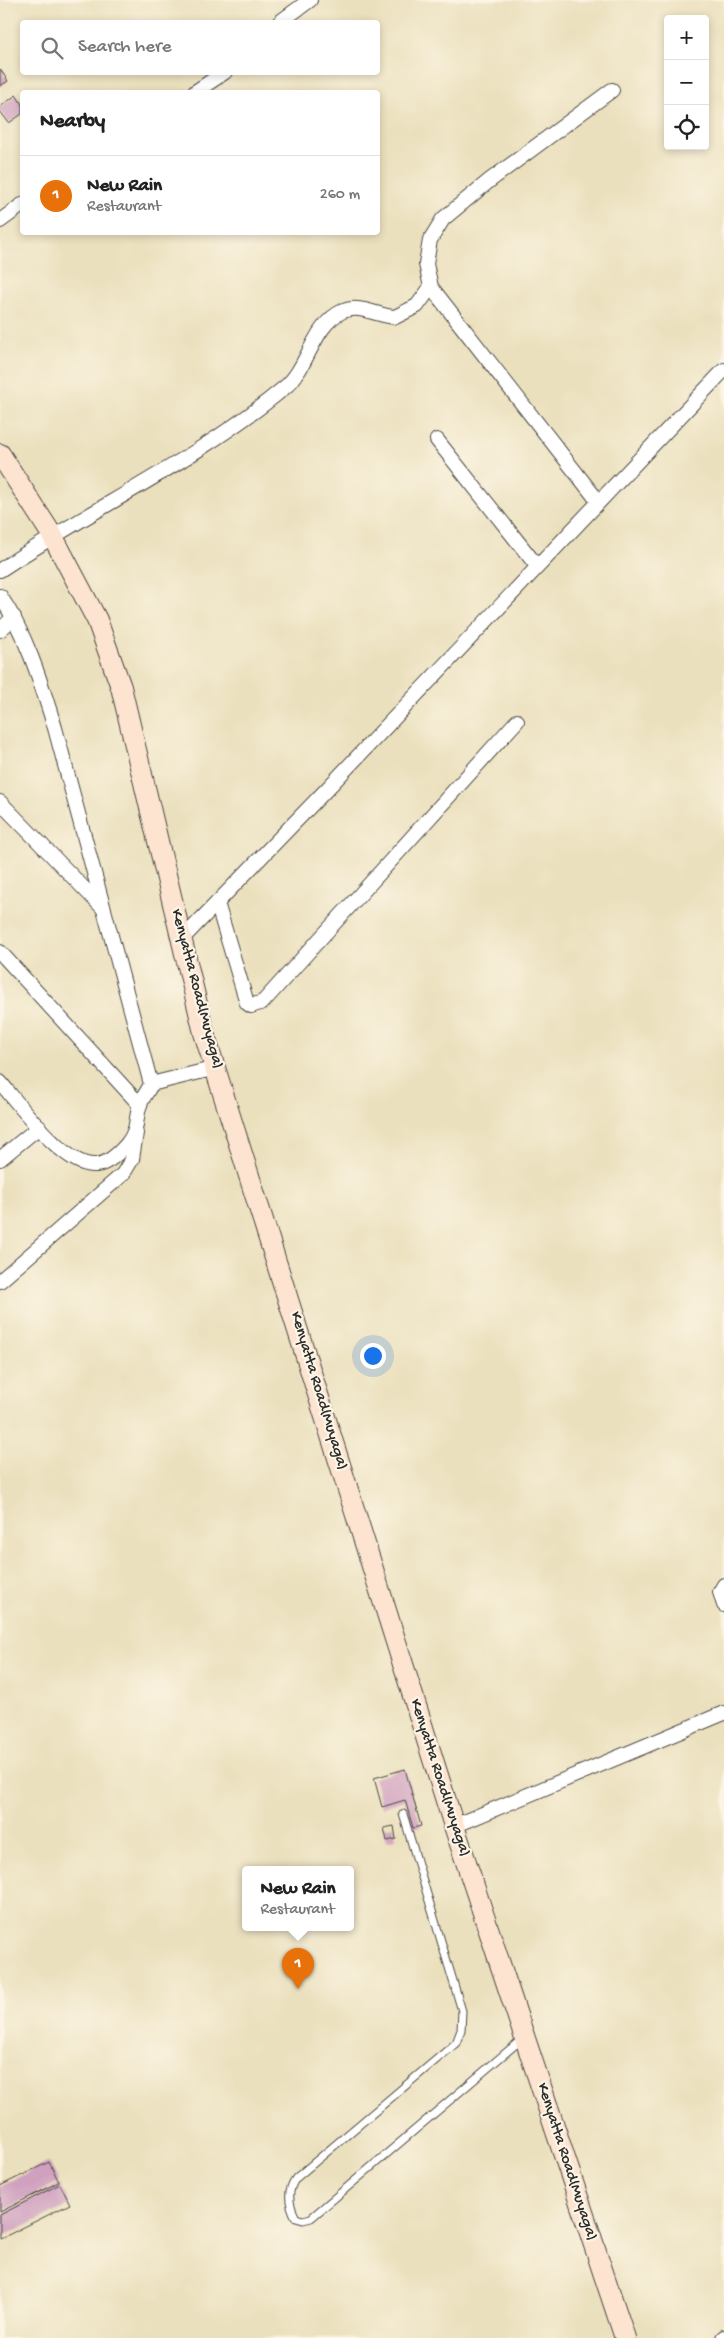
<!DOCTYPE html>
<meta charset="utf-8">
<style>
:root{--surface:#fff;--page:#f6f6f6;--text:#222;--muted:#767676;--line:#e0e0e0;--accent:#c8321e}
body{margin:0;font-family:"Gochi Hand",sans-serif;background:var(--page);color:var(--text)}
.controls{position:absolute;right:15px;top:15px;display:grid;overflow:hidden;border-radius:5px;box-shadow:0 2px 8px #0003}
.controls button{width:45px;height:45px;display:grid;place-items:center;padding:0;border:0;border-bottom:1px solid var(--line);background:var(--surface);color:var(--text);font:25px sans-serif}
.you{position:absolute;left:372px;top:1355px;width:18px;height:18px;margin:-12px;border:4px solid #fff;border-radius:50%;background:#1a73e8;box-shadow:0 0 0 8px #1a73e833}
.badge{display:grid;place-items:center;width:32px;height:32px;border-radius:50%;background:var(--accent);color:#fff;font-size:16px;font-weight:700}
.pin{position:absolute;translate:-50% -41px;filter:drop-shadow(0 1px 2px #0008)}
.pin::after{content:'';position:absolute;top:26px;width:18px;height:15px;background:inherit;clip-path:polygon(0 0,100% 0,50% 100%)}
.popup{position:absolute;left:242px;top:1866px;width:112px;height:65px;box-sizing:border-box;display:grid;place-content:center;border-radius:5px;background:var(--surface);filter:drop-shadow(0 1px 4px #0005);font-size:16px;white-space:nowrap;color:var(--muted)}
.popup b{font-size:19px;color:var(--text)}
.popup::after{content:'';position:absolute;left:50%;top:100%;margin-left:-10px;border:10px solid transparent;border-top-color:var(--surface)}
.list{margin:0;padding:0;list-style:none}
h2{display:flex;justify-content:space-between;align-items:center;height:65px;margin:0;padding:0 20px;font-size:21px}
h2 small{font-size:16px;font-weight:400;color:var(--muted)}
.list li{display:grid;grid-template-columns:32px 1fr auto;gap:15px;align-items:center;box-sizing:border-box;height:80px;padding:0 20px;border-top:1px solid var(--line)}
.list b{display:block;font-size:19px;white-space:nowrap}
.list p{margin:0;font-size:16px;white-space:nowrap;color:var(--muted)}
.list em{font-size:16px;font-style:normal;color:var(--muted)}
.icon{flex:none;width:28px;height:28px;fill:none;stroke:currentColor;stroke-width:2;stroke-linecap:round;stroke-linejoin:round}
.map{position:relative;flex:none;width:724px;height:2338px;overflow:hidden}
.search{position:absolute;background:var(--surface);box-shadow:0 2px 8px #0003;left:20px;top:20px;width:360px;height:55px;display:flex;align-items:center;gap:12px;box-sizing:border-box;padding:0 18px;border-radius:5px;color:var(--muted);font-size:19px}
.panel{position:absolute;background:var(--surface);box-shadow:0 2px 8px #0003;left:20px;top:90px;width:360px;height:145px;border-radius:5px}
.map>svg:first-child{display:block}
.building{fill:#d0a1bf}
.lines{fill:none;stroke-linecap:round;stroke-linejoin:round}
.service-casing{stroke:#484641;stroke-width:9}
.minor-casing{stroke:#484641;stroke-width:16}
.secondary-casing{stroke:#484641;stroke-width:22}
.service{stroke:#fff;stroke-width:7}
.minor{stroke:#fff;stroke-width:14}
.secondary{stroke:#fde4d1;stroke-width:20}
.labels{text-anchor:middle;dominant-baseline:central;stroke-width:4.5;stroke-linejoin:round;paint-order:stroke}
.street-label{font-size:16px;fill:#2b2b2b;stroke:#fcf5e5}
</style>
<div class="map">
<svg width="724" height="2338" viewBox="0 0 724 2338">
<rect width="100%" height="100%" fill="#fcf5e5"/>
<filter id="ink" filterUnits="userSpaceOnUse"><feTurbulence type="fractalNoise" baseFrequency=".02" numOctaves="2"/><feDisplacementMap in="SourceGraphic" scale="10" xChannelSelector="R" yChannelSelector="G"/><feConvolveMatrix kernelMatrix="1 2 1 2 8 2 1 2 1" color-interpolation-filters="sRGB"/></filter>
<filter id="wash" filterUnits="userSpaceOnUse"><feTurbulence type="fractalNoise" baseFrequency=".0096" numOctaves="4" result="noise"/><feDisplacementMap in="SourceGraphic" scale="20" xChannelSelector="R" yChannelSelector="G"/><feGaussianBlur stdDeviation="1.12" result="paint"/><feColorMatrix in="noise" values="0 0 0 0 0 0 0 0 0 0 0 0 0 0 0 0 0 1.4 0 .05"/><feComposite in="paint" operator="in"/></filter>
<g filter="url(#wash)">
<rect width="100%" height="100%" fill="#ebe0bd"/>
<g id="blocks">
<g class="building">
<path d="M0 69 8 81 0 86Z"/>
<path d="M16 95 22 104V114L9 123 0 111V107Z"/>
<path d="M405 1769 421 1826 413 1828 405 1800 382 1807 374 1778Z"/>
<path d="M394 1826 396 1839 387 1841 384 1828Z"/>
<path d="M49 2162 59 2182 0 2212V2186Z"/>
<path d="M60 2184 70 2204 0 2239V2215Z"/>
</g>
</g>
</g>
<g filter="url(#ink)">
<use href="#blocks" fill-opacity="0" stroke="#484641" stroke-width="1"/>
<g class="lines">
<defs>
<path id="service" d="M403 1814 462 2011 461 2030 456 2043 296 2178C286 2191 289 2205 296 2218L303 2220 311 2218 522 2039"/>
<g id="minor">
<path d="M280 22 310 0"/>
<path d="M195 92 225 72"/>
<path d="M0 221 22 205"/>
<path d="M437 440 537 566"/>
<path d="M598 501 431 287 426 264 430 240 443 219 489 181 612 90"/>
<path d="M0 570C92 509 200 458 284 388 309 368 312 325 343 311 361 304 377 316 395 317L417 306 431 287"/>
<path d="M0 596C27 635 41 683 55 728L151 1084C148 1091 143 1097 140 1104 135 1119 139 1129 127 1144 120 1152 108 1164 96 1165 65 1168 19 1104 0 1082"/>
<path d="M0 630 14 617"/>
<path d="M0 802 104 909"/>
<path d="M217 903 247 1003 251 1006 263 1002 517 721"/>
<path d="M182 939 327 789 724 370"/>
<path d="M0 952 140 1105"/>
<path d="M151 1084 216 1068"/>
<path d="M0 1159 39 1127"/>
<path d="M0 1281 123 1174 132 1159 136 1133"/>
<path d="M724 1585 720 1592 724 1605"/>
<path d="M454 1826 724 1713"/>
<path d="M723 2338 724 2337"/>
</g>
<path id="secondary" d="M0 454 52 535 97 620 121 687 204 1033 454 1826 625 2338"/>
</defs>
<use href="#service" class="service-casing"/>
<use href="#minor" class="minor-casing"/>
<use href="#secondary" class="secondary-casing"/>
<use href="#service" class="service"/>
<use href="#minor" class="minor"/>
<use href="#secondary" class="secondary"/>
</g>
</g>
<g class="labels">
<g class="street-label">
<text transform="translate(196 989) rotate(75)">Kenyatta Road(Muyaga)</text>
<text transform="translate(318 1391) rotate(73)">Kenyatta Road(Muyaga)</text>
<text transform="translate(439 1778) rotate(72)">Kenyatta Road(Muyaga)</text>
<text transform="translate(566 2162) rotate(72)">Kenyatta Road(Muyaga)</text>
</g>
</g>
</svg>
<div class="controls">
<button>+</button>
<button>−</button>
<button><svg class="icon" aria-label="locate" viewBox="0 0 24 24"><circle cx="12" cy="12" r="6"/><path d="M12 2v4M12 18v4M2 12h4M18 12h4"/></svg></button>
</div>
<div class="you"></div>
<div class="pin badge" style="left:298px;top:1989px;background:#e8710a">1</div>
<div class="popup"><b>New Rain</b>Restaurant</div>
<div class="search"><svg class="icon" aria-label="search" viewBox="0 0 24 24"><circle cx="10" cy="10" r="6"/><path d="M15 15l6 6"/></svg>Search here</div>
<section class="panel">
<h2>Nearby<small></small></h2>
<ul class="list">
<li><span class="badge" style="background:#e8710a">1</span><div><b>New Rain</b><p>Restaurant</p></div><em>260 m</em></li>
</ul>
</section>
</div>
